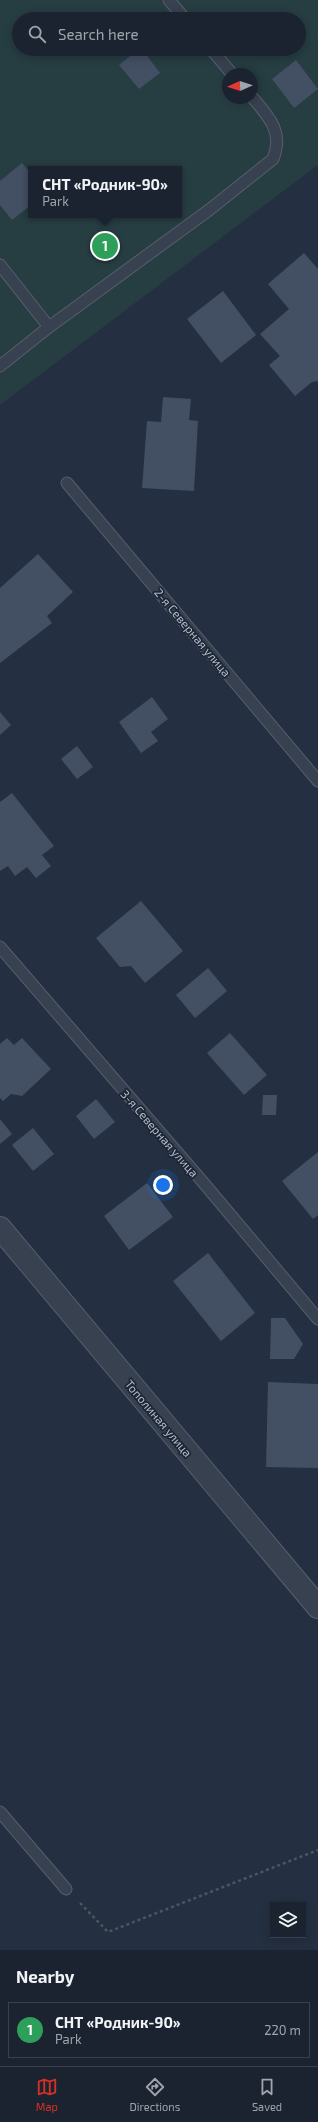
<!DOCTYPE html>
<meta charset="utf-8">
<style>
:root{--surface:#1b2331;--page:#282f3d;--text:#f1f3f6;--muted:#a0a4ab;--line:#39404d;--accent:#d93025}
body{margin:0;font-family:"Exo 2",sans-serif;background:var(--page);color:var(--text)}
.controls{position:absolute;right:12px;bottom:12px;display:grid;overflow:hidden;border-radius:0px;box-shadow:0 2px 10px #0003}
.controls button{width:36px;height:36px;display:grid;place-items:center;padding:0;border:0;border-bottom:1px solid var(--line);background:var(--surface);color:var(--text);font:20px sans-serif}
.compass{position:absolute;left:222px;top:68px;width:36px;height:36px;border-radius:50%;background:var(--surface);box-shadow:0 2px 10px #0003;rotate:267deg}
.you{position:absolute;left:163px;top:1185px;width:14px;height:14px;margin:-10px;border:3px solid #fff;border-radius:50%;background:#1a73e8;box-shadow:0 0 0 6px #1a73e833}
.badge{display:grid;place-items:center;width:26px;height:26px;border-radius:50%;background:var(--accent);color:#fff;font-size:13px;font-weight:700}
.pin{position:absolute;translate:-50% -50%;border:2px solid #fff;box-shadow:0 1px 4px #0006}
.popup{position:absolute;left:28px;top:166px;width:154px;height:52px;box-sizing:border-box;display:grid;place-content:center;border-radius:0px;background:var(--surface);filter:drop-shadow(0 1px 3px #0005);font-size:13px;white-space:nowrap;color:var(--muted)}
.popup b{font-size:15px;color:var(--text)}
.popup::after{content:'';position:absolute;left:50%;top:100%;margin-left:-8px;border:8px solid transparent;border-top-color:var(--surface)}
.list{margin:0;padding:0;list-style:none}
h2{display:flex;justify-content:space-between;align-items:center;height:52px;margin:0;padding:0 16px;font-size:17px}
h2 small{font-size:13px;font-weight:400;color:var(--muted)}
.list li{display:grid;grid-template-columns:26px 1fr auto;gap:12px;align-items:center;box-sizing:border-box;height:56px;margin:0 8px 8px;padding:0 8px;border:1px solid var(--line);border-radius:0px}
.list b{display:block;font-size:15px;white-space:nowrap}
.list p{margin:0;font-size:13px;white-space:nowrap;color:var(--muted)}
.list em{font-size:13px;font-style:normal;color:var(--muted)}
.icon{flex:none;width:22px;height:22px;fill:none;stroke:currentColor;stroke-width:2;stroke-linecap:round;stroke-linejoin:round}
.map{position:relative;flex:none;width:318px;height:1950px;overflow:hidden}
.search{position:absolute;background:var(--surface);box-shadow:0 2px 10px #0003;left:12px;right:12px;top:12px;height:44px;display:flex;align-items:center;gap:10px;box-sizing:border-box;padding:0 14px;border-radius:22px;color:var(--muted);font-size:15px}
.sheet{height:116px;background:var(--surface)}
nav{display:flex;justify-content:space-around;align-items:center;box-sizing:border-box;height:56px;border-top:1px solid var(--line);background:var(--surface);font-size:11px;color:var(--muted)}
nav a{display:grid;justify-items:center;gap:2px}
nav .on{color:var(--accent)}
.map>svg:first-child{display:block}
.green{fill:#263d42;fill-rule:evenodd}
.building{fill:#434f63}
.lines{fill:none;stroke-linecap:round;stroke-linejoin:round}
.service-casing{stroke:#565f6e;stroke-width:13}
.minor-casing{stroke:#565f6e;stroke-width:24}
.path{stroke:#445a5e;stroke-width:2.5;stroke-dasharray:3 3;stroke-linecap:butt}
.service{stroke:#384150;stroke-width:11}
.minor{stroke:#384150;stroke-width:22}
.labels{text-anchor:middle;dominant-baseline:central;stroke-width:3.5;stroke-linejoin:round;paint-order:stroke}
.street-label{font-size:12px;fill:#b5bccb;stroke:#1d2635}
</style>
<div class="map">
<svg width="318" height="1950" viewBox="0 0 318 1950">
<rect width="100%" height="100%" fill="#242f41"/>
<path class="green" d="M0 0H318V165L0 405ZM19 19H299V49H19ZM228 74H252V98H228ZM31 169H179V215H31Z"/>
<g class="building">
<path d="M139 49H142L160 73 139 89 119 65Z"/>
<path d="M296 60 318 89 294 108 272 79Z"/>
<path d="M22 163 31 174V205L12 220 0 205V181Z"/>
<path d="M304 253 318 269V381L312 382 295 396 269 365 280 356 260 334 289 309 268 284Z"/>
<path d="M223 291 256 335 221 363 187 319Z"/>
<path d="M163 397 191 399 189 420 198 421 194 491 142 488 147 421 161 422Z"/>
<path d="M38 554 73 592 47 616 52 623 0 663V588Z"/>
<path d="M152 697 168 719 151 732 158 741 141 753 119 722Z"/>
<path d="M0 712 11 725 0 735Z"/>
<path d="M77 746 93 767 77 779 61 759Z"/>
<path d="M12 793 54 846 42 855 51 866 36 878 27 867 15 876 8 866 0 871V802Z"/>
<path d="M141 901 183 951 145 983 131 966 120 967 96 938Z"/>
<path d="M208 968 227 991 195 1018 176 995Z"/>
<path d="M230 1033 267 1075 244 1095 207 1053Z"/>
<path d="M7 1038 14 1045 22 1038 51 1069 22 1096 11 1094 3 1101 0 1098V1044Z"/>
<path d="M263 1095H277L276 1115H262Z"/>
<path d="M96 1099 115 1122 94 1139 76 1116Z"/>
<path d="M0 1119 12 1134 0 1144Z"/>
<path d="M33 1128 54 1154 33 1171 12 1145Z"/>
<path d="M318 1152V1215L313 1219 282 1181Z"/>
<path d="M147 1183 173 1217 129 1250 104 1216Z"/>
<path d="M208 1253 255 1313 221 1341 173 1281Z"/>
<path d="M271 1318H285L303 1344 294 1359H270Z"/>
<path d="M268 1382 318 1384V1468L266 1467Z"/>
</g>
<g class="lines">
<defs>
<g id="service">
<path d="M169 0 185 19"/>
<path d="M211 49 232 74"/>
<path d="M0 265 49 327"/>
<path d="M0 366 49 327 209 210 273 159C284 132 269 117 252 97"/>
<path d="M67 483 318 781"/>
<path d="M0 947 202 1181 318 1319"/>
<path d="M0 1812 66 1889"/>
</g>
<path id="minor" d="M0 1228 318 1607"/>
</defs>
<use href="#service" class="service-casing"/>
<use href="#minor" class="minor-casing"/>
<path class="path" d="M80 1903 108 1932 318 1850"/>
<use href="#service" class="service"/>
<use href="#minor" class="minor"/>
</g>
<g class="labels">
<g class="street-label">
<text transform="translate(193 632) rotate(50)">2-я Северная улица</text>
<text transform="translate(160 1133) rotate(49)">3-я Северная улица</text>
<text transform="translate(159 1418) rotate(50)">Тополиная улица</text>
</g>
</g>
</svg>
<div class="controls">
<button><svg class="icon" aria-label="layers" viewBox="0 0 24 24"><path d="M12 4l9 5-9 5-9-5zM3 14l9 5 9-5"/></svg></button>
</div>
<svg class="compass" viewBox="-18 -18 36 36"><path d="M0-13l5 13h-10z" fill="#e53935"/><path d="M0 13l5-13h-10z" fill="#a0a4ab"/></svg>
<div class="you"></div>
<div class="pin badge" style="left:105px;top:246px;background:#2e9e5b">1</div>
<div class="popup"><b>СНТ «Родник-90»</b>Park</div>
<div class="search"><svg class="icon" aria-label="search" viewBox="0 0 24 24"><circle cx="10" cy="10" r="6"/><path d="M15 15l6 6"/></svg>Search here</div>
</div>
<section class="sheet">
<h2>Nearby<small></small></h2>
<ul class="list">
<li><span class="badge" style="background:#2e9e5b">1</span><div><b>СНТ «Родник-90»</b><p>Park</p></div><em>220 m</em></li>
</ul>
</section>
<nav>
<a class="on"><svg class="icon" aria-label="map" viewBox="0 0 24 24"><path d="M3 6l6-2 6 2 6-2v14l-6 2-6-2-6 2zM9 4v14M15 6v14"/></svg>Map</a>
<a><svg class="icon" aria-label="directions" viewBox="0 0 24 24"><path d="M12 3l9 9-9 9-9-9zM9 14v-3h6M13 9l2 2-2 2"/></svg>Directions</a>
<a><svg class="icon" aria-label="saved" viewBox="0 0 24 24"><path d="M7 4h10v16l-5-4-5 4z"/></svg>Saved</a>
</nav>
